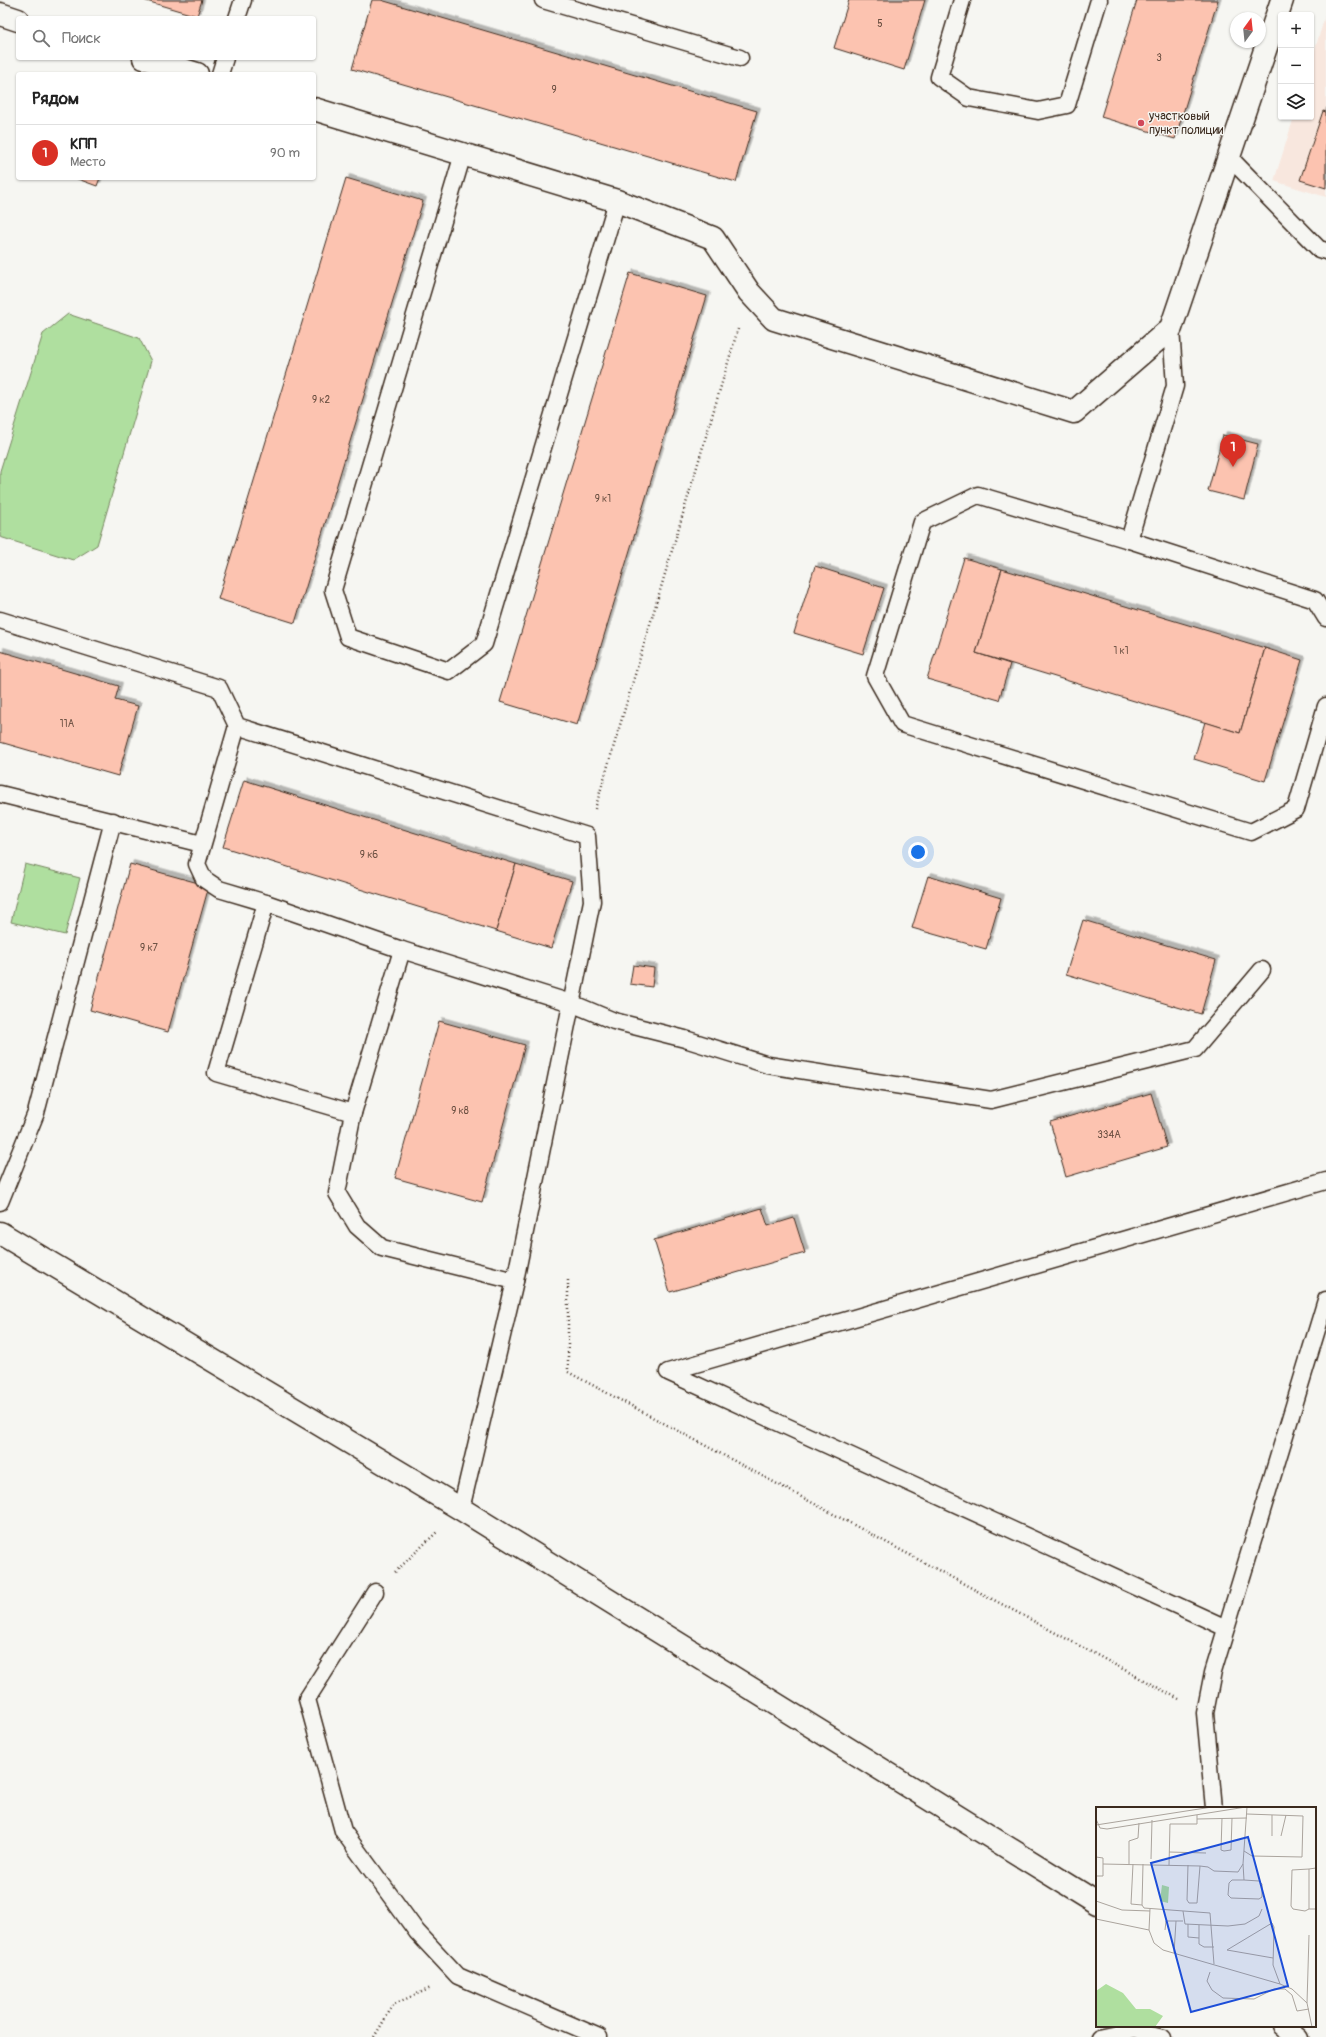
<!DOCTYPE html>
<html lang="ru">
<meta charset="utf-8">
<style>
:root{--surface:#fff;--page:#f6f6f6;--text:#222;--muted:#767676;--line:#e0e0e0;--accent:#d93025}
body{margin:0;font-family:Pangolin,sans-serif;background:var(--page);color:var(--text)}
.controls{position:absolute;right:12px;top:12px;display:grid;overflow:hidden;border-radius:4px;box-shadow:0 1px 3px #0004}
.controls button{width:36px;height:36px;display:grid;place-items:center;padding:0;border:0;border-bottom:1px solid var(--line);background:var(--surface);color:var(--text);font:20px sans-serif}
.compass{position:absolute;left:1230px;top:12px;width:36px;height:36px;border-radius:50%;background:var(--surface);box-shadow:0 1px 3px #0004;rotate:15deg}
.you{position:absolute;left:918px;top:852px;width:14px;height:14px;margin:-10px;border:3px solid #fff;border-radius:50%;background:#1a73e8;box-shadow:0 0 0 6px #1a73e833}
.badge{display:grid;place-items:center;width:26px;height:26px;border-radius:50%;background:var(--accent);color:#fff;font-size:13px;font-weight:700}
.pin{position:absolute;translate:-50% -33px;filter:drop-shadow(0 1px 2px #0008)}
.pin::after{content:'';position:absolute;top:21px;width:14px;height:12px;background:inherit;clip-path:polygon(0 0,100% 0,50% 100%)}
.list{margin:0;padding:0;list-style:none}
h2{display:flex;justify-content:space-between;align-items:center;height:52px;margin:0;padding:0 16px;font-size:17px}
h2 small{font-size:13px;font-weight:400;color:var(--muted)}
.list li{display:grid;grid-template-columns:26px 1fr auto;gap:12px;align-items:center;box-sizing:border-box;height:56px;padding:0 16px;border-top:1px solid var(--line)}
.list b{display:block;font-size:15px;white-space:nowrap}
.list p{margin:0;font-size:13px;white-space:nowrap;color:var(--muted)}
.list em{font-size:13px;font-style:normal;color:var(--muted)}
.icon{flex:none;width:22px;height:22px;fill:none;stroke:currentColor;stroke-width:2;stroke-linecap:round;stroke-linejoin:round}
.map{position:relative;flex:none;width:1326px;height:2037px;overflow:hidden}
.search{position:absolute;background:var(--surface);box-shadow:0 1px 3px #0004;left:16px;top:16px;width:300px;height:44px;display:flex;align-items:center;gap:10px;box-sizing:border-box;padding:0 14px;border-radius:4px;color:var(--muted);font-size:15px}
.panel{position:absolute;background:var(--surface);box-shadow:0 1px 3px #0004;left:16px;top:72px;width:300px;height:108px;border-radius:4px}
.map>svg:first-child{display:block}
.built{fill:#f8e7de}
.green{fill:#afdf9f;stroke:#75845e}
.building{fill:#fcc3b0;stroke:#3b2a1e;filter:url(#shadow)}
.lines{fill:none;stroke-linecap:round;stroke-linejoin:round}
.service-casing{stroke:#3b2a1e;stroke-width:19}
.minor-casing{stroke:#3b2a1e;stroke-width:25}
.path{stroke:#3b2a1e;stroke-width:2.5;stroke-dasharray:1 3;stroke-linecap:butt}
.service{stroke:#f6f6f2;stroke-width:16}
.minor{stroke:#f6f6f2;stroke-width:22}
.poi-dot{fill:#d1495b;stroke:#f6f6f2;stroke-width:1.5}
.labels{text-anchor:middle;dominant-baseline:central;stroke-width:3;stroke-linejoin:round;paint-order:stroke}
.number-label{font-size:10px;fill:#6b5042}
.poi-label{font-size:12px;fill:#3b2a1e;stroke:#f6f6f2;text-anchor:start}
.inset-road{fill:none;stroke:#aba49d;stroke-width:1}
.view{fill:#1d4ed8;fill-opacity:0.15;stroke:#1d4ed8;stroke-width:2}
.inset-edge{fill:none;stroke:#3b2a1e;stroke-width:2}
</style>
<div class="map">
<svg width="1326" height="2037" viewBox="0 0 1326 2037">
<defs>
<filter id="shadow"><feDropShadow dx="3.5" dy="-3.5" stdDeviation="0" flood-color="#0004"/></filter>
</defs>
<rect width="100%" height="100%" fill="#f6f6f2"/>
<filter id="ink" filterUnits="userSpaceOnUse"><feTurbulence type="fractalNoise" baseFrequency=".025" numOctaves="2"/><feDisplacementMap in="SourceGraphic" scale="8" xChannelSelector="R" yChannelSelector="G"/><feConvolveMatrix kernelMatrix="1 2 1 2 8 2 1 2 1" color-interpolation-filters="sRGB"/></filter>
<g filter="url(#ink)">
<path class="built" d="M1326 13V197L1274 181 1294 117H1311V62Z"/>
<g class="green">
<path d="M68 314 139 338 151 361 97 545 73 560 0 537V471L43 334Z"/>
<path d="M25 864 80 878 65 935 11 922Z"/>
</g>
<g class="building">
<path d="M143 0H202L197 16Z"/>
<path d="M372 0H381L757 111 736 182 352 69Z"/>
<path d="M849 0H925L904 70 834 48Z"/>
<path d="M1137 0H1218L1175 139 1101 117Z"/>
<path d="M1323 111 1326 112V188L1300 180Z"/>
<path d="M75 178H100L97 186Z"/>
<path d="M346 178 423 201 295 623 218 599Z"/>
<path d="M630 273 707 296 577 725 500 702Z"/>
<path d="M1223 435 1258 444 1244 500 1208 491Z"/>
<path d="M964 558 1002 569 976 653 1010 664 999 700 927 679Z"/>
<path d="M815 566 884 588 863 654 794 633Z"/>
<path d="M1002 569 1265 648 1240 733 976 653Z"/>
<path d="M1265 648 1302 660 1265 781 1194 759 1205 722 1240 733Z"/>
<path d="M0 651 119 686 115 700 138 706 118 776 0 742Z"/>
<path d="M244 780 516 864 496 931 223 847Z"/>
<path d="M130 864 209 886 168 1032 90 1010Z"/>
<path d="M516 864 572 881 551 948 496 931Z"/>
<path d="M928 876 1001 898 986 949 912 928Z"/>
<path d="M1083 920 1216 960 1201 1014 1066 974Z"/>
<path d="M633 965 654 968 652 987 630 984Z"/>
<path d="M439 1021 525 1045 482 1202 395 1178Z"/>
<path d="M1151 1093 1167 1147 1066 1177 1050 1122Z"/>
<path d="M762 1208 768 1226 794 1218 805 1253 670 1292 654 1240Z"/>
</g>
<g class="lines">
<defs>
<g id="service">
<path d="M543 0 740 58"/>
<path d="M962 0 939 77 969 98 1038 111 1067 105 1099 0"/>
<path d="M237 18 243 0"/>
<path d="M220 74 225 58"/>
<path d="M463 154 333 590 348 637 449 671 484 644 617 201"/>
<path d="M1229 157 1319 249 1326 251"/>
<path d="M1129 540 1175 386 1171 328"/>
<path d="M1326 618 1315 600 1129 540 978 495 922 522 875 676 902 724 1251 832 1296 809 1326 706"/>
<path d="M0 620 219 688 237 726 587 836 592 901 515 1281 461 1509"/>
<path d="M237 726 197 864 204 879 219 889 266 903 402 950 571 1003 614 1021 685 1039 768 1065 991 1100 1195 1049 1262 970"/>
<path d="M0 794 202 844"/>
<path d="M266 903 216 1073 353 1113 337 1193 357 1226 382 1248 515 1281"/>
<path d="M353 1113 402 950"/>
<path d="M0 1202 36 1113 113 821"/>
<path d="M375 1592 307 1699 343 1831 417 1932 458 1976 599 2037"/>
<path d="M1226 1628 668 1372 1326 1181"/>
<path d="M1214 1808 1205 1713 1213 1672 1326 1300"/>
<path d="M1101 2037 1134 2030 1163 2037"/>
</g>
<g id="minor">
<path d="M0 14 18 20"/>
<path d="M144 58 197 74"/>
<path d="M314 109 617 201 713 238 749 292 774 319 1074 412 1171 328 1282 0"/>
<path d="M0 1233 461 1509 1097 1903"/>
<path d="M1283 2026 1298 2037"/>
</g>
</defs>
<use href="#service" class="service-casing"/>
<use href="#minor" class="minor-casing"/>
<g class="path">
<path d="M595 809 738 329"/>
<path d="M568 1280V1372L1179 1699"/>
<path d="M395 1572 437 1532"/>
<path d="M374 2037 394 2004 431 1988"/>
</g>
<use href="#service" class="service"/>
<use href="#minor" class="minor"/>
</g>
</g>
<circle class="poi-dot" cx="1141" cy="123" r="4"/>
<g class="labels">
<g class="number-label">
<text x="880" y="24">5</text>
<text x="1159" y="58">3</text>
<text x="554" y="90">9</text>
<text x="321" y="400">9 к2</text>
<text x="603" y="499">9 к1</text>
<text x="1121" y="651">1 к1</text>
<text x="67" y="724">11А</text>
<text x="369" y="855">9 к6</text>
<text x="149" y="948">9 к7</text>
<text x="460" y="1111">9 к8</text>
<text x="1109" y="1135">334А</text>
</g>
<g class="poi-label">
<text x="1149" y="116">участковый<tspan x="1149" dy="14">пункт полиции</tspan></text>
</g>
</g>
<g transform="translate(1096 1807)">
<rect width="220" height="220" fill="#f6f6f2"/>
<path d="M66 78 73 80 72 96 64 94ZM10 177 27 186 40 202H54L67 209 59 220H0V184Z" fill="#afdf9f"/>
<path class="inset-road" d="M126 11 125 43 128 44 135 43 136 11M0 12 4 21 11 22 150 0M101 12 151 11M0 18 116 0M176 29V8M185 29 190 8M148 44 156 49 206 50 207 9 151 7M73 45 110 46M0 50 7 51V69H0M55 52 56 13M7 57 104 59 112 60 118 64 142 65 147 57 151 0M33 57V34L42 31 43 16M37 57 35 97 46 98 48 101 114 106 118 157M147 57 148 73 163 74 166 77V90L163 92 135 91 132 88 133 76 136 73H148M73 58 74 17H101V8M92 58 91 93 93 96H101L104 59M220 61 213 62V102H220M0 94 26 103 54 104M46 98 47 57M213 102 209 104 197 102 195 99 196 63 213 62M87 104 89 117 132 119 149 117 163 109 166 102M0 112 53 123 54 102M92 117V130L103 131V137L108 140H118M53 123 58 136 67 143 184 177 196 182 211 196M69 123 70 114H87M213 128 211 196 216 220M103 131V118M78 146 80 114M177 151 131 143 176 116 178 120 177 158 184 177M114 165 111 174 116 183 127 191 158 192 178 182H189L196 188 201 204 213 202"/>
<path class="view" d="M152 30 192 179 95 205 55 56Z"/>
<rect width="220" height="220" class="inset-edge"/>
</g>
</svg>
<div class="controls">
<button>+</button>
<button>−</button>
<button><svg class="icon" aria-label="layers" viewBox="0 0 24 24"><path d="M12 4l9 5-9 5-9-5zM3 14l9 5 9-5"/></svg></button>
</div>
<svg class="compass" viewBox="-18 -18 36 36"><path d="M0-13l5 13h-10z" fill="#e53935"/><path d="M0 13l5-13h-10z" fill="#767676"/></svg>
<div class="you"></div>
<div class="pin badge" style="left:1233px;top:467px">1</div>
<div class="search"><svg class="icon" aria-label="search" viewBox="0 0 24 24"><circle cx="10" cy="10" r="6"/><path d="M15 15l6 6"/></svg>Поиск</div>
<section class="panel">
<h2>Рядом<small></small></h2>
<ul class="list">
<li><span class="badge">1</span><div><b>КПП</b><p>Место</p></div><em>90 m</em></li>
</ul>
</section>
</div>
